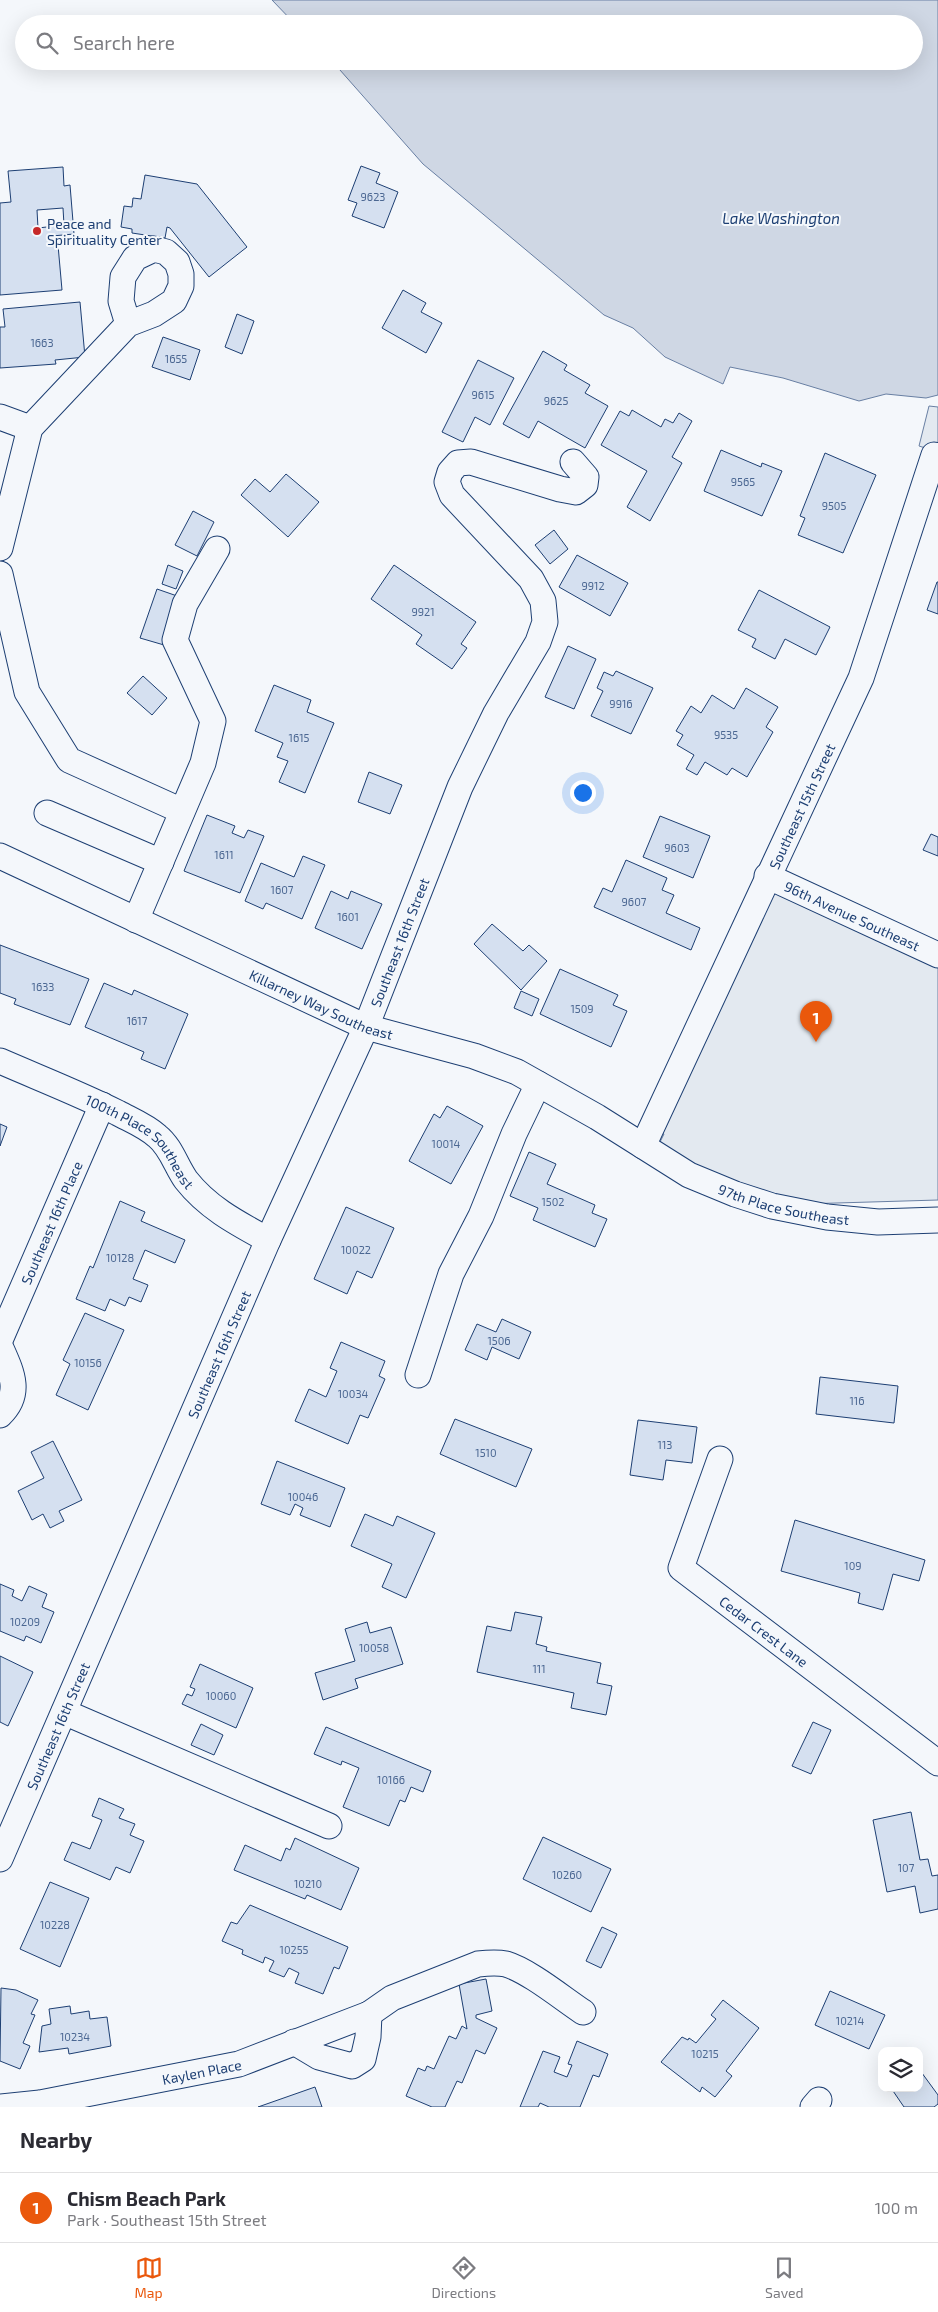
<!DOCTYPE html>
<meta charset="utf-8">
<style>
:root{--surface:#fff;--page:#f7f7f7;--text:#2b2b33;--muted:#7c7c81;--line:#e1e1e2;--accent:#ea580c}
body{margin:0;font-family:"Exo 2",sans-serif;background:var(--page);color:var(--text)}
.controls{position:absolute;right:15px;bottom:15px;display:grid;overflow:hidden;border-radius:10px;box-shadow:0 5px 20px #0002}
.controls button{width:45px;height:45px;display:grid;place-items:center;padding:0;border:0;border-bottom:1px solid var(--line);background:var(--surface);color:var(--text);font:25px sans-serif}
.you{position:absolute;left:582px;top:792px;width:18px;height:18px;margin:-12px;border:4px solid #fff;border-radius:50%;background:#1a73e8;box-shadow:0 0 0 8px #1a73e833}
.badge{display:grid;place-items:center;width:32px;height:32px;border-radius:50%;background:var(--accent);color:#fff;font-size:16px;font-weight:700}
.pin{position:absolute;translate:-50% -41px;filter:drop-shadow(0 1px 2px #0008)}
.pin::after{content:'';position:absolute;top:26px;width:18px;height:15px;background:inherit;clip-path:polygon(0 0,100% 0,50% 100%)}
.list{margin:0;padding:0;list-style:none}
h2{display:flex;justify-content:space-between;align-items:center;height:65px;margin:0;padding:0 20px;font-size:21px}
h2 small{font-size:16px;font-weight:400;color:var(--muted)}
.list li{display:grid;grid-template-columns:32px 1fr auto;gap:15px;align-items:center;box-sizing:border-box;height:70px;padding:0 20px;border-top:1px solid var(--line)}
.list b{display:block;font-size:19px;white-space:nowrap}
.list p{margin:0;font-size:16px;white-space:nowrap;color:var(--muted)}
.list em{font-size:16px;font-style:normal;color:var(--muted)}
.icon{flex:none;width:28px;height:28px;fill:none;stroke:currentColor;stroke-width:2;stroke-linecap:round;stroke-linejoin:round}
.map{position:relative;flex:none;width:938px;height:2107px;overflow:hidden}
.search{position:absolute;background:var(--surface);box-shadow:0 5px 20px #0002;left:15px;right:15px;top:15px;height:55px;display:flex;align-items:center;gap:12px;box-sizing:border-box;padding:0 18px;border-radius:28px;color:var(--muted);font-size:19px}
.sheet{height:135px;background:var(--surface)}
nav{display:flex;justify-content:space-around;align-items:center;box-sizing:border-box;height:70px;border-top:1px solid var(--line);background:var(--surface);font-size:14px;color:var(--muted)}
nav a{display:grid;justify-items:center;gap:2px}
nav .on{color:var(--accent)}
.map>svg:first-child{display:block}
.green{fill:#e3e9f0;stroke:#687fa3}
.water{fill:#cfd7e4;stroke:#687fa3}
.building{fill:#d5e0f0;stroke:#1d3f73;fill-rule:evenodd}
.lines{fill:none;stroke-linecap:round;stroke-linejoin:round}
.minor-casing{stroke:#1d3f73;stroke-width:27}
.minor{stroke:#f4f7fb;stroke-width:25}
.poi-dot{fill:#c62828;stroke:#f4f7fb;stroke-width:2}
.labels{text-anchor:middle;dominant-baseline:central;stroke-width:4;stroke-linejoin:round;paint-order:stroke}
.number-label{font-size:11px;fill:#4b6792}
.poi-label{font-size:14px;fill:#1d3f73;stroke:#f4f7fb;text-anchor:start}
.street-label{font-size:14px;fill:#1d3f73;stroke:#f4f7fb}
.water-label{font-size:15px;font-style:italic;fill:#1d3f73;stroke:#f4f7fb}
</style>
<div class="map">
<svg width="938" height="2107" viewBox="0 0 938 2107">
<rect width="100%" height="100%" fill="#f4f7fb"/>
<g class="green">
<path d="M929 406 938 407V452L919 446Z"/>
<path d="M767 876 938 955V1200L769 1205 658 1146 664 1134 655 1129Z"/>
</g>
<path class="water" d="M272 0H938V395L926 398 886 394 859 401 783 378 730 367 723 384 665 357 633 328 604 315 423 164 332 61H914V24H295Z"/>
<g class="building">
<path d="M361 166 380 173 376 183 398 192 384 228 352 216 357 203 348 200Z"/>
<path d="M63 167 64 186 70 185 74 234 52 236 53 246 58 245 62 290 0 295V203L11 202 8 171ZM63 208 64 225 38 228 37 210Z"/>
<path d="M145 175 197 184 247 247 209 277 170 228 167 227 165 238 132 233V229L121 227 124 206 132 207 133 198 141 199Z"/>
<path d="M403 290 426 303 421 312 442 323 426 353 382 328Z"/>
<path d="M80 302 85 357 55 360 56 364 0 368V327H5L3 309Z"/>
<path d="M237 314 254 321 242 354 225 347Z"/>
<path d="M163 337 200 350 190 380 152 367Z"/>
<path d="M543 351 567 365 564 370 590 385 585 393 608 406 585 448 538 421 529 438 503 424Z"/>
<path d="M478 360 514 378 490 425 475 417 463 442 442 432Z"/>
<path d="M632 410 661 427 665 419 673 423 679 413 692 421 672 457 682 463 650 521 627 507 647 471 601 445 620 411 629 416Z"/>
<path d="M721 450 761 467 762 463 782 471 762 516 704 491Z"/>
<path d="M825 453 876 475 843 553 798 535 805 518 800 516Z"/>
<path d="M286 474 319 502 288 537 241 495 255 479 270 492Z"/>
<path d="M193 511 214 522 197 556 175 545Z"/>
<path d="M554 530 568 549 550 564 535 545Z"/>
<path d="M577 555 628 583 610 616 559 587Z"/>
<path d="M168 565 183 571 176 589 162 584Z"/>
<path d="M394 565 476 622 461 644 467 648 452 669 416 644 422 635 371 599Z"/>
<path d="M937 582H938V614L927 610Z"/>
<path d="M157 589 180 597 164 645 140 638Z"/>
<path d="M759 590 830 627 816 655 785 639 775 659 752 647 756 639 738 630Z"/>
<path d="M568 646 596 659 574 709 545 697Z"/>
<path d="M616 671 653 688 631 734 591 716 603 691 597 688 604 672 613 676Z"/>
<path d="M143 676 167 698 152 715 127 693Z"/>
<path d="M274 685 311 700 307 712 334 723 305 793 279 782 288 761 277 757 283 743 255 731Z"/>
<path d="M746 688 778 707 766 727 773 732 747 777 732 768 727 775 705 762 697 775 686 769 694 755 677 745 683 735 676 731 691 706 701 713 712 695 734 709Z"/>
<path d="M369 772 402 785 390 814 358 802Z"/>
<path d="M207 815 235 826 232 833 244 838 248 830 264 836 240 893 184 871Z"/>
<path d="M660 816 710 836 693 878 643 857Z"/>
<path d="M931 834 938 837V856L923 850Z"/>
<path d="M303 856 325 865 302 919 266 903 263 909 245 901 261 863 294 877Z"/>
<path d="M626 860 667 878 662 890 674 895 666 913 700 928 691 950 594 907 603 888 612 892Z"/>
<path d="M331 891 348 899 351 891 382 904 362 949 315 928Z"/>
<path d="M492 924 523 951 529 945 547 961 521 990 474 944Z"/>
<path d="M0 945 89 979 70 1025 14 1004 16 999 0 993Z"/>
<path d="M560 969 618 995 613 1005 627 1011 611 1047 540 1014Z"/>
<path d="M104 983 132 995 134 990 188 1014 165 1069 141 1059 144 1052 85 1027Z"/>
<path d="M521 991 539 999 532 1016 514 1008Z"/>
<path d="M447 1106 483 1126 451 1184 409 1161 434 1114 440 1118Z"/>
<path d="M0 1124 7 1127 0 1146Z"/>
<path d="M529 1152 556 1164 547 1184 595 1205 592 1213 607 1219 595 1247 533 1220 538 1208 510 1196Z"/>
<path d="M120 1201 145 1212 141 1221 185 1240 175 1263 145 1250 133 1279 148 1285 141 1302 129 1297 125 1306 110 1299 105 1311 76 1299 90 1266 93 1268Z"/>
<path d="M346 1207 394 1228 372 1278 357 1271 347 1294 314 1279Z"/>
<path d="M85 1313 124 1330 88 1410 56 1395 70 1364 63 1360Z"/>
<path d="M502 1319 531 1332 519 1359 492 1347 487 1360 465 1350 477 1324 496 1332Z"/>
<path d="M341 1342 385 1361 379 1376 385 1379 368 1418 360 1415 348 1444 295 1421 309 1389 326 1397 337 1371 330 1368Z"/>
<path d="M820 1377 898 1386 894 1423 816 1414Z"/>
<path d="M455 1419 532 1449 516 1487 440 1454Z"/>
<path d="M638 1420 697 1427 692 1463 666 1460 663 1480 630 1475Z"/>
<path d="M53 1441 82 1500 59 1511 64 1521 50 1528 43 1514 32 1520 18 1491 44 1478 31 1452Z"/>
<path d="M277 1461 345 1488 330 1527 300 1515 303 1508 295 1504 290 1515 261 1504Z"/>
<path d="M365 1514 393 1526 397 1516 435 1533 406 1598 382 1587 392 1564 351 1546Z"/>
<path d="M795 1520 925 1560 919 1581 893 1574 883 1610 858 1603 860 1593 781 1571Z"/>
<path d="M0 1584 14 1590 12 1596 22 1601 29 1586 47 1594 42 1607 54 1612 41 1643 26 1636 24 1641 0 1631Z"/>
<path d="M515 1612 542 1617 536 1644 547 1647 546 1651 601 1663 597 1683 612 1686 606 1715 571 1708 574 1693 477 1672 487 1626 511 1631Z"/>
<path d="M367 1622 370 1633 391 1627 403 1664 355 1679 358 1688 323 1700 315 1673 355 1661 345 1629Z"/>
<path d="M0 1656 33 1672 8 1726 0 1722Z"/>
<path d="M200 1664 253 1688 236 1728 182 1704 187 1694 192 1696 195 1689 190 1687Z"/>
<path d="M813 1722 831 1730 811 1774 792 1766Z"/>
<path d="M201 1724 223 1735 214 1755 191 1745Z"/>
<path d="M326 1727 431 1771 423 1792 411 1787 405 1802 400 1800 389 1826 343 1807 359 1768 342 1761 341 1765 314 1754Z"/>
<path d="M99 1798 124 1809 119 1818 135 1824 130 1835 144 1841 130 1873 116 1867 110 1880 64 1860 72 1842 90 1849 102 1820 92 1816Z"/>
<path d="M911 1812 920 1860 928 1859 932 1876 938 1875V1909L920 1913 915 1886 887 1892 873 1820Z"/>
<path d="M543 1837 611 1869 591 1912 523 1879Z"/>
<path d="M295 1838 359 1868 341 1910 307 1895 305 1899 234 1870 245 1845 281 1861 286 1848 290 1850Z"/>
<path d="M50 1882 89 1898 60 1967 20 1949Z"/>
<path d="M250 1905 348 1947 339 1969 334 1967 323 1994 295 1983 299 1973 289 1968 284 1977 269 1971 274 1961 265 1957 263 1963 242 1954 243 1950 222 1941 231 1922 237 1924Z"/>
<path d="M602 1927 617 1934 601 1968 586 1961Z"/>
<path d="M486 1979 492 2011 476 2015V2018L497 2028 485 2054 476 2050 462 2083 457 2081 445 2107H432L406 2096 418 2068 425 2071 427 2066 434 2069 449 2036 456 2039 462 2026 467 2029 459 1984Z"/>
<path d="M1 1988 16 1990 38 2000 31 2014 35 2015 23 2043 30 2046 20 2069 0 2061Z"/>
<path d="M830 1991 885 2015 869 2049 815 2025Z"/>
<path d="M723 2000 759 2028 726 2071 732 2076 715 2097 702 2087 700 2092 661 2062 682 2037 688 2040 689 2038 696 2043 716 2019 711 2015Z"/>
<path d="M70 2006 71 2014 89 2011 90 2019 107 2017 111 2046 69 2054 68 2048 39 2052 42 2026 51 2024 49 2009Z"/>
<path d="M577 2041 608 2054 599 2077 593 2075 580 2107H549L540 2103 538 2107H520L543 2051 560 2057 554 2072 567 2077 572 2065 568 2064Z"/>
<path d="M919 2069 938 2095V2104L934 2107H904L891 2088H919Z"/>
<path d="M315 2087 322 2107H258Z"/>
</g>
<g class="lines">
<defs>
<g id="minor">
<path d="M0 417 30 428"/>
<path d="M0 548 30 428 128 324 154 314 174 301 181 286V274L177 262 166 252 154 249 135 258 123 277 121 301 128 324"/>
<path d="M0 574 27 692 69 760 182 811"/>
<path d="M47 813 161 862"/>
<path id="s1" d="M0 856 366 1027 474 1056 517 1072 597 1117 689 1175 735 1194 772 1206 827 1217 878 1222 938 1220"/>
<path id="s2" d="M767 876 938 955"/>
<path d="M136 920 203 763 213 721 175 640 185 604 217 549"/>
<path id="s3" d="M0 1061C39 1078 80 1094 118 1113 131 1120 146 1126 157 1136 171 1147 176 1166 186 1180 208 1208 237 1223 268 1240"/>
<path id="s4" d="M643 1146 861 678 934 455"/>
<path id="s5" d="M0 1340 102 1105"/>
<path d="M0 1346C11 1371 23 1393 0 1415"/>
<path d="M418 1375 451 1274 481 1216 514 1134 538 1084"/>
<path id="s6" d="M720 1459 681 1568 938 1763"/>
<path d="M64 1712 329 1826"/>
<path id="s7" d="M0 1859 268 1240 366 1027 460 787 496 713 538 642 545 622 543 601 531 579 452 495 447 482 450 472 458 463 471 462 560 489 576 492 585 485 586 477 573 462"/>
<path d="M294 2042 319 2057 352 2066 363 2059 368 2037 369 2014"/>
<path id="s8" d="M0 2107 40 2103 239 2064 369 2014 392 1998 478 1964C487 1963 496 1962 506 1964 529 1971 562 1998 583 2012"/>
<path d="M813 2107 819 2100"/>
</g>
</defs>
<use href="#minor" class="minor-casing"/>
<use href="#minor" class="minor"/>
</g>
<circle class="poi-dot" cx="37" cy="231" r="5"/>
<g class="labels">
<g class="number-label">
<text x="373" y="196">9623</text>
<text x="42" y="342">1663</text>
<text x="176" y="358">1655</text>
<text x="483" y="394">9615</text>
<text x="556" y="400">9625</text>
<text x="743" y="481">9565</text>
<text x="834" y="505">9505</text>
<text x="593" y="585">9912</text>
<text x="423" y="611">9921</text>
<text x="621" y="703">9916</text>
<text x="726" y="734">9535</text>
<text x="299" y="737">1615</text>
<text x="677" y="847">9603</text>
<text x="224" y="854">1611</text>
<text x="282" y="889">1607</text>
<text x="634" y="901">9607</text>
<text x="348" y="916">1601</text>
<text x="43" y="986">1633</text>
<text x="582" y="1008">1509</text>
<text x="137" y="1020">1617</text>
<text x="446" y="1143">10014</text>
<text x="553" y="1201">1502</text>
<text x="356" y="1249">10022</text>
<text x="120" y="1257">10128</text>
<text x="499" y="1340">1506</text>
<text x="88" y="1362">10156</text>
<text x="353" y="1393">10034</text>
<text x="857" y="1400">116</text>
<text x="665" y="1444">113</text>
<text x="486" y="1452">1510</text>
<text x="303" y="1496">10046</text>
<text x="853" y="1565">109</text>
<text x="25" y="1621">10209</text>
<text x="374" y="1647">10058</text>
<text x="539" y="1668">111</text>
<text x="221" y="1695">10060</text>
<text x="391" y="1779">10166</text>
<text x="906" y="1867">107</text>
<text x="567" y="1874">10260</text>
<text x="308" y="1883">10210</text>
<text x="55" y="1924">10228</text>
<text x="294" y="1949">10255</text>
<text x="850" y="2020">10214</text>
<text x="75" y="2036">10234</text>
<text x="705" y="2053">10215</text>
</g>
<g class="poi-label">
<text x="47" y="223">Peace and<tspan x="47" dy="16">Spirituality Center</tspan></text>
</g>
<g class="street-label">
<text stroke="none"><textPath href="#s4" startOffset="375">Southeast 15th Street</textPath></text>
<text stroke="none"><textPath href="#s2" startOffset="94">96th Avenue Southeast</textPath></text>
<text stroke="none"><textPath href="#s7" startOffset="1000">Southeast 16th Street</textPath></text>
<text stroke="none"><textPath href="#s1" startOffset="354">Killarney Way Southeast</textPath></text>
<text stroke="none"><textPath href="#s3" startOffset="165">100th Place Southeast</textPath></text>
<text stroke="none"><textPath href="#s1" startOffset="862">97th Place Southeast</textPath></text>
<text stroke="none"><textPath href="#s5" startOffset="128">Southeast 16th Place</textPath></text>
<text stroke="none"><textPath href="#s7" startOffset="550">Southeast 16th Street</textPath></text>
<text stroke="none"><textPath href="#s6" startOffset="220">Cedar Crest Lane</textPath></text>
<text stroke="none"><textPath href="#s7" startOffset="145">Southeast 16th Street</textPath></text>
<text stroke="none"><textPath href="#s8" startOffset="205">Kaylen Place</textPath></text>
</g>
<g class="water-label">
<text x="781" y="218">Lake Washington</text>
</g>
</g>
</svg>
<div class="controls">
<button><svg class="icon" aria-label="layers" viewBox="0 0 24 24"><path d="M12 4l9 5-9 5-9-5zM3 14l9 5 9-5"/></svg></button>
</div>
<div class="you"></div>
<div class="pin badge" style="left:816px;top:1042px">1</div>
<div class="search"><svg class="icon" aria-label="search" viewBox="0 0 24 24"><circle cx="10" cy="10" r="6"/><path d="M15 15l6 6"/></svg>Search here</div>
</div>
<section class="sheet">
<h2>Nearby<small></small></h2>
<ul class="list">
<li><span class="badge">1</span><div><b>Chism Beach Park</b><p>Park · Southeast 15th Street</p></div><em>100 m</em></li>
</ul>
</section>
<nav>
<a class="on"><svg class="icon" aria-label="map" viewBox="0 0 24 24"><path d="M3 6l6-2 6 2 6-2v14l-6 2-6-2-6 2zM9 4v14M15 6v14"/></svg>Map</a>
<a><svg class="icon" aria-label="directions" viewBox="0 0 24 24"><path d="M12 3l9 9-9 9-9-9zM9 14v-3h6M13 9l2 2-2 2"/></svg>Directions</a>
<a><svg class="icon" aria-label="saved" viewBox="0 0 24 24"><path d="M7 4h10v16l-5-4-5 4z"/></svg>Saved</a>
</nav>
